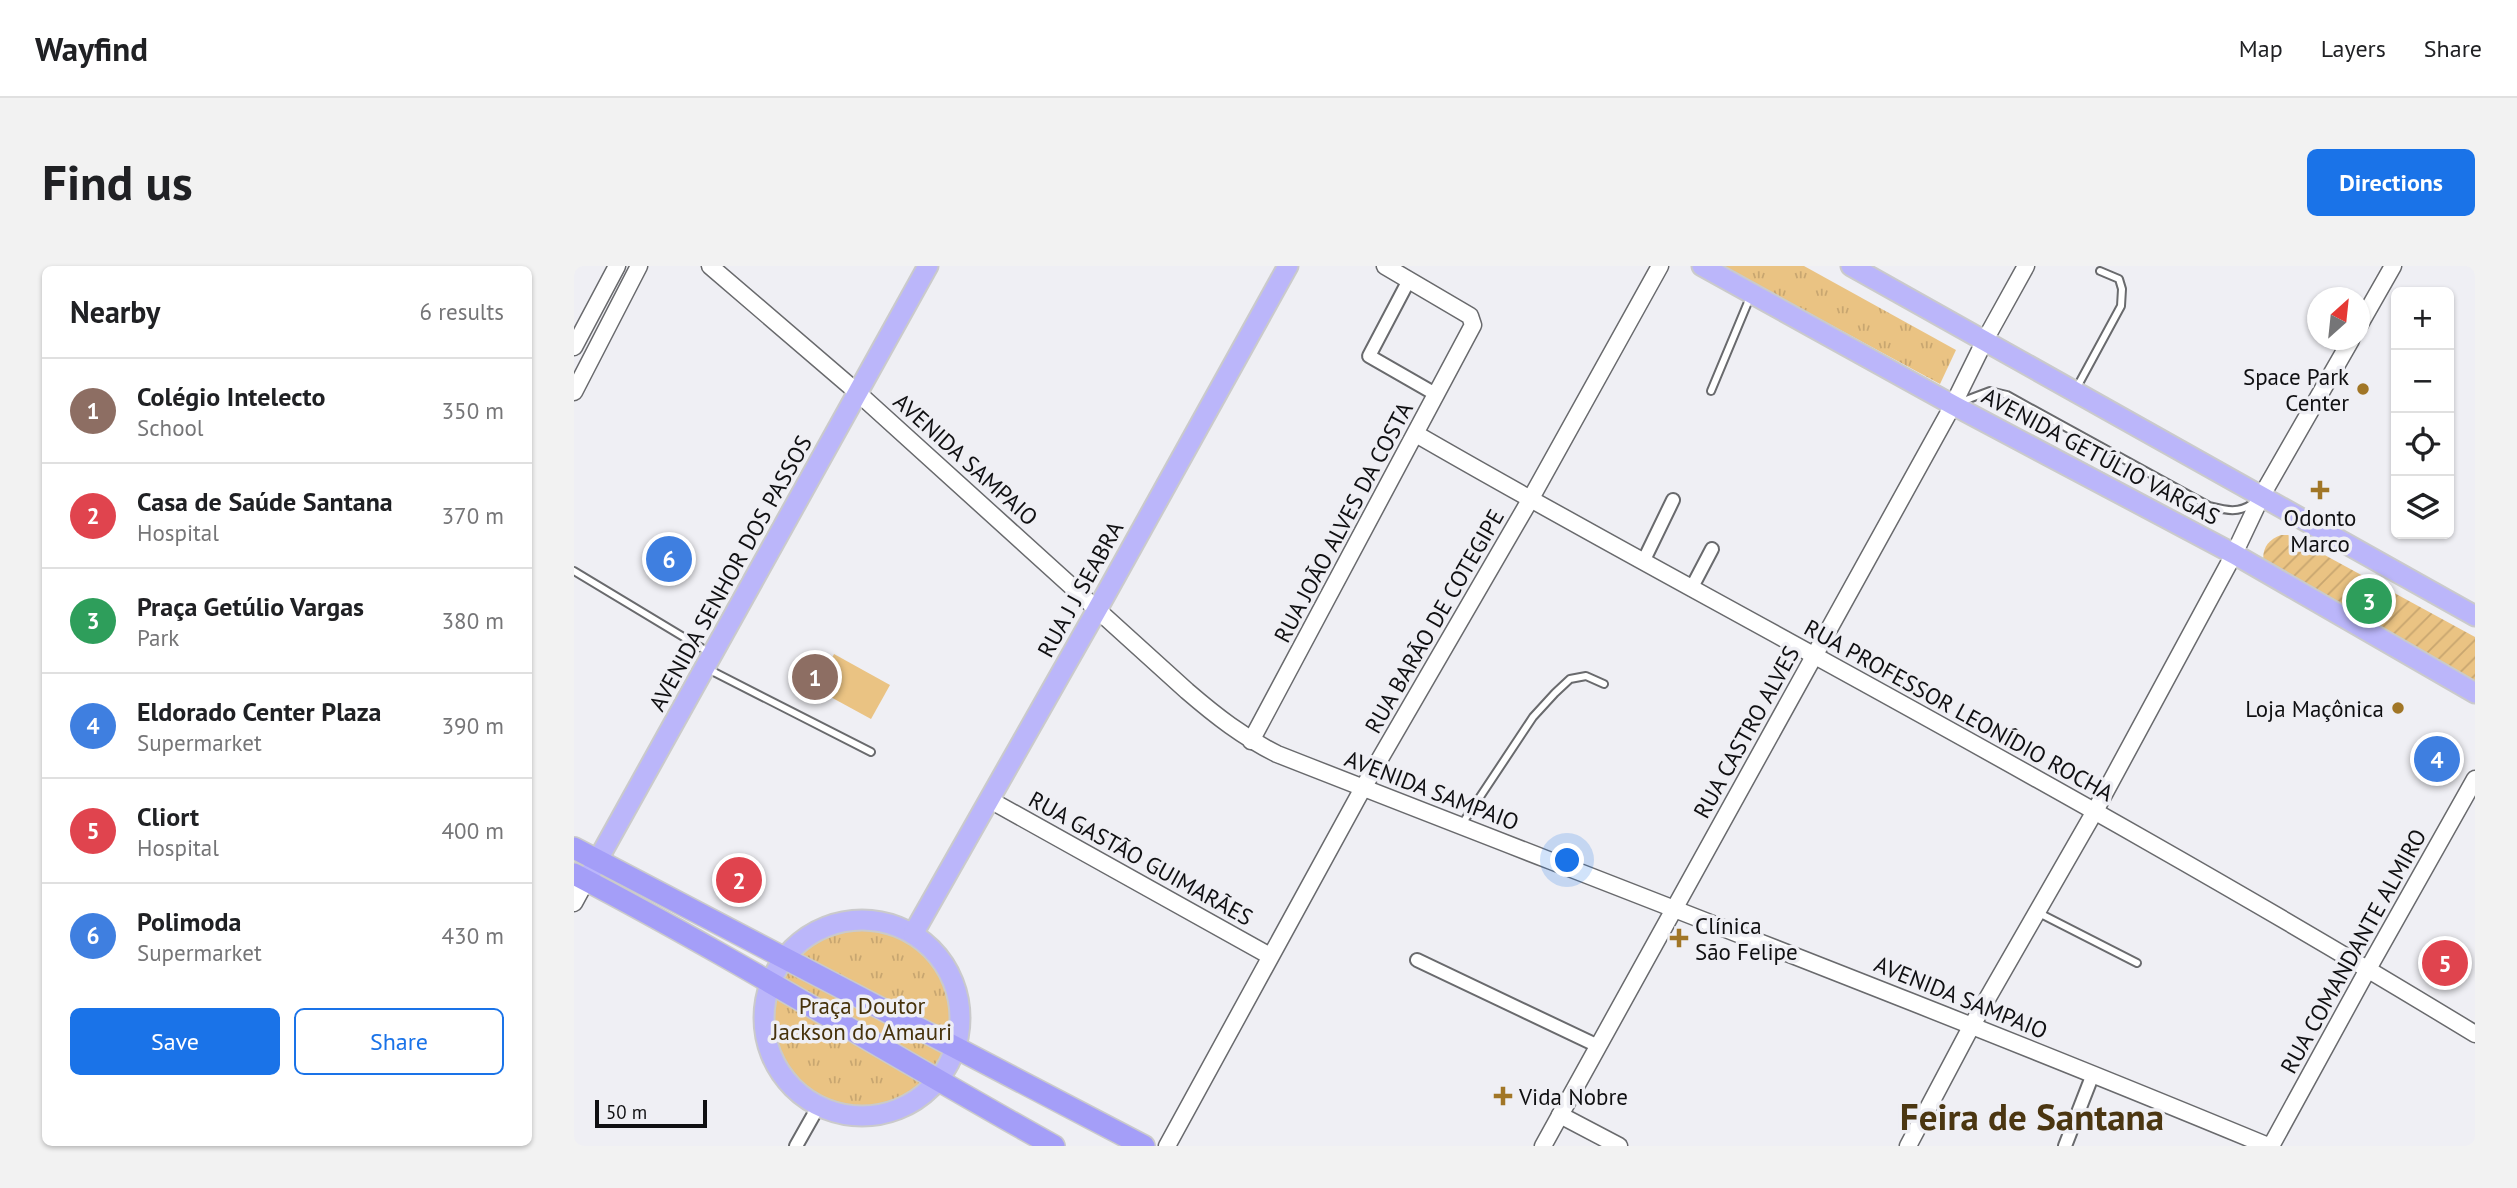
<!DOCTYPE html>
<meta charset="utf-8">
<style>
:root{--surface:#fff;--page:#f2f2f2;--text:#202124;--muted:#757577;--line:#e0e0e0;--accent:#1a73e8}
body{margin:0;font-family:"PT Sans",sans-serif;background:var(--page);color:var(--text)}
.controls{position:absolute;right:21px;top:21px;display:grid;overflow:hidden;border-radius:10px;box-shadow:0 2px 5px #0004}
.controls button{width:63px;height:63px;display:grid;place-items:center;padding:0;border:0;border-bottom:2px solid var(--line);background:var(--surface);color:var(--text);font:35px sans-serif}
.compass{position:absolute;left:1733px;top:21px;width:63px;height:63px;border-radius:50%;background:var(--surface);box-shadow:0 2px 5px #0004;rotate:27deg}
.scale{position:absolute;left:21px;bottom:18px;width:112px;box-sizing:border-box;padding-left:7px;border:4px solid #101012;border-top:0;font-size:19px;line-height:24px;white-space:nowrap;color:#101012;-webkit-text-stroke:5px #efeff4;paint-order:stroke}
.you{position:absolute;left:994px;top:595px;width:24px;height:24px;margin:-18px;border:5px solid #fff;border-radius:50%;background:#1a73e8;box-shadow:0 0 0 10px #1a73e833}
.badge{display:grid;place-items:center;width:46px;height:46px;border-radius:50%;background:var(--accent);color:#fff;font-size:23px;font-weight:700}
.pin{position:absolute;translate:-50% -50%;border:4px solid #fff;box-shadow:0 2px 7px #0006}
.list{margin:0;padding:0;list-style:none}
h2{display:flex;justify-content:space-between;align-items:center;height:91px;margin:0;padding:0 28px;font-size:30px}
h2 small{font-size:23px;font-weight:400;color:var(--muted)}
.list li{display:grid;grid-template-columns:46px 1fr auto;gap:21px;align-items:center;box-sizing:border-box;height:105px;padding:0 28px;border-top:2px solid var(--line)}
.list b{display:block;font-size:26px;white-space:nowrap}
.list p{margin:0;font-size:23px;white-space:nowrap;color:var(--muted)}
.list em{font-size:23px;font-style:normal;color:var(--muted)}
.actions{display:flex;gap:14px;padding:21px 28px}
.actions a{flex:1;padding:16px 0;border:2px solid var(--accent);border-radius:10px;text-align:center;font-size:24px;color:var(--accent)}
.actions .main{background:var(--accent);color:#fff}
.icon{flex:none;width:38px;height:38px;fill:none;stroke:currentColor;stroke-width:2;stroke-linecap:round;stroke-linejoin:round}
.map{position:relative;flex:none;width:1901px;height:880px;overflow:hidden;border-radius:10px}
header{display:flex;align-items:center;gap:42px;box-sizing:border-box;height:98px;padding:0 35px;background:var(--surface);border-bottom:2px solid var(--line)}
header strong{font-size:33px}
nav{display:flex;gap:38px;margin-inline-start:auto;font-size:24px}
.intro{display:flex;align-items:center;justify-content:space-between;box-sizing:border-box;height:168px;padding:0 42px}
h1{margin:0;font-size:49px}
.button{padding:18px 32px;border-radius:10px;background:var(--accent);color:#fff;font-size:24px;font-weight:700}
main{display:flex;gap:42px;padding:0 42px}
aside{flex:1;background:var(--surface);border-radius:10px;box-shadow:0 2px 5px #0004}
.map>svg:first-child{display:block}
.grass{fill:#eac383}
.park{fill:url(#park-tufts)}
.garden{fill:url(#garden-furrows)}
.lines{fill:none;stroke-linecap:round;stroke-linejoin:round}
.service-casing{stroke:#696a6d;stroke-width:10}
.minor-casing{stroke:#696a6d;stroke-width:16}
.tertiary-casing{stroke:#696a6d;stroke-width:19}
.primary-casing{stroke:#cacacb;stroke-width:23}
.trunk-casing{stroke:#cacacb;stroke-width:24}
.service{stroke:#fff;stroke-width:6}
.minor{stroke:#fff;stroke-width:12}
.tertiary{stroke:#fff;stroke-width:16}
.primary{stroke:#bbb6fa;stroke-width:19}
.trunk{stroke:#a49ef8;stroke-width:21}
.poi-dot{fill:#a17626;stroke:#efeff4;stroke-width:2.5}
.labels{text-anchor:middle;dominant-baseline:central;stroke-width:7;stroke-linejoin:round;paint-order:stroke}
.poi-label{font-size:23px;fill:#101012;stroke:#efeff4;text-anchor:end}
.street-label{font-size:23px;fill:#101012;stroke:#efeff4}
.park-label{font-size:23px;fill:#46320b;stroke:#efeff4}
.town-label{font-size:37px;font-weight:bold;fill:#4b3611;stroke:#efeff4}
</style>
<header>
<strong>Wayfind</strong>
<nav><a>Map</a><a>Layers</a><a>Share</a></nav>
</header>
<div class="intro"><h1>Find us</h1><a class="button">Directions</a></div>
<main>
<aside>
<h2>Nearby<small>6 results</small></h2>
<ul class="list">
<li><span class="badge" style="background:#8d6e63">1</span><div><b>Colégio Intelecto</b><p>School</p></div><em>350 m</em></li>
<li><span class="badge" style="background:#e0444e">2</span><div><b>Casa de Saúde Santana</b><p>Hospital</p></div><em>370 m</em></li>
<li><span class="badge" style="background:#2e9e5b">3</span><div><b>Praça Getúlio Vargas</b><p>Park</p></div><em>380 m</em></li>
<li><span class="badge" style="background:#3f7fe0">4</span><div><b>Eldorado Center Plaza</b><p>Supermarket</p></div><em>390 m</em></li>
<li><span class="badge" style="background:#e0444e">5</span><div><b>Cliort</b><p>Hospital</p></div><em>400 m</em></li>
<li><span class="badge" style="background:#3f7fe0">6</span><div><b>Polimoda</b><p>Supermarket</p></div><em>430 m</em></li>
</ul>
<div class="actions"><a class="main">Save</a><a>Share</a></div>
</aside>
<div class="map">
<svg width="1901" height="880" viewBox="0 0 1901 880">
<defs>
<pattern id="park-tufts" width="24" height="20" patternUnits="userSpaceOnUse" patternTransform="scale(1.75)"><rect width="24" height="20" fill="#eac383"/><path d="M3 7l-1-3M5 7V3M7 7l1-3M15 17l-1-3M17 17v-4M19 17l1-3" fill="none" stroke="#c8a670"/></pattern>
<pattern id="garden-furrows" width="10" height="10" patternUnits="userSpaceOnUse" patternTransform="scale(1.75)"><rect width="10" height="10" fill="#eac383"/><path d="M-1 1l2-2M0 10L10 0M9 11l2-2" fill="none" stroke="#c8a670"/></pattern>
</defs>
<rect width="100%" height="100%" fill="#efeff4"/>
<path class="grass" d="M260 388 316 419 297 453 242 423Z"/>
<g class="park">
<path d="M1148 0H1230L1382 84 1366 118Z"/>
<circle cx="288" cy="752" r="98"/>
</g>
<path class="garden" d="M1707 269H1714L1901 371V415L1690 299C1687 284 1693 274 1707 269Z"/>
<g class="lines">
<defs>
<g id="service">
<path d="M1502 123 1547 40 1548 23 1545 13 1526 5"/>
<path d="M1137 125 1177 29"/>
<path d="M1384 137 1416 125 1433 129 1635 240C1651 244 1665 248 1679 237"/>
<path d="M0 305 136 387"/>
<path d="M132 402 297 486"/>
<path d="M888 558 959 451 981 427 996 413 1012 410 1030 418"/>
<path d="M1465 647 1563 697"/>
</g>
<g id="minor">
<path d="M835 14 795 90 863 129"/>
<path d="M1069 296 1099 234"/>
<path d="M1117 323 1138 283"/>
<path d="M843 694 1024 780"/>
<path d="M222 880 244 841"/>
<path d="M1491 880 1519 808"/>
</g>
<g id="tertiary">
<path d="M136 0 284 127 613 425C642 450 669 471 703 488 1034 618 1366 744 1694 880"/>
<path d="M1786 58 1819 0"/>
<path d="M0 81 43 0"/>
<path d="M0 126 65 0"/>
<path d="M842 168C975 245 1109 317 1243 391 1465 513 1685 636 1901 768"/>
<path d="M677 475 899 59 896 50 811 0"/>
<path d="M416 534 696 690"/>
<path d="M0 637 12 615"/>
<path d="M986 849 1045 880"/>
<path d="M593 880 789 522 956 234 1086 0"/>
<path d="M969 880 1379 139 1411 74 1452 0"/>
<path d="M1334 880 1397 761 1521 545 1660 288 1687 231 1777 74"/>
<path d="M1697 880 1794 703 1901 513"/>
</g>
<g id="primary">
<path d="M1128 0 1379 139 1660 288 1901 427"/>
<path d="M1277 0 1901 350"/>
<path d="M16 608 354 0"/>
<circle cx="288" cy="752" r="98"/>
<path d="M339 668 524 342 714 0"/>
</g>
<g id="trunk">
<path d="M0 582 570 880"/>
<path d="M0 608C163 693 320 791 480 880"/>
</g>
</defs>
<use href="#service" class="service-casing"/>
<use href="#minor" class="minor-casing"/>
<use href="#tertiary" class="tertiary-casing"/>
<use href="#primary" class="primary-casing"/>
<use href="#trunk" class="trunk-casing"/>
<use href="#service" class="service"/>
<use href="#minor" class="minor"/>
<use href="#tertiary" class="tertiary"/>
<use href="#primary" class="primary"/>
<use href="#trunk" class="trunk"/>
</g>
<g class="poi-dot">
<circle cx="1789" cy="123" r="7"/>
<path d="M1742.5 213.5h7v7h7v7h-7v7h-7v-7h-7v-7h7z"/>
<circle cx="1824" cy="442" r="7"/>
<path d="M1101.5 661.5h7v7h7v7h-7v7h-7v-7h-7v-7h7z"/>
<path d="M925.5 819.5h7v7h7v7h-7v7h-7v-7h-7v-7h7z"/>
</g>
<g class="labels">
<g class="poi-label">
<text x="1775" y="110">Space Park<tspan x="1775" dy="26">Center</tspan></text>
<text x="1746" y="251" text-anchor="middle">Odonto<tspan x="1746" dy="26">Marco</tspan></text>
<text x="1810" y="442">Loja Maçônica</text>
<text x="1121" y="659" text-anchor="start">Clínica<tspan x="1121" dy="26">São Felipe</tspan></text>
<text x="945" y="830" text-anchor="start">Vida Nobre</text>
</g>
<g class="street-label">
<text transform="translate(1527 190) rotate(28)">AVENIDA GETÚLIO VARGAS</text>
<text transform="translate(392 193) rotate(42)">AVENIDA SAMPAIO</text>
<text transform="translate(769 256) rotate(-62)">RUA JOÃO ALVES DA COSTA</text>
<text transform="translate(156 307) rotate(-61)">AVENIDA SENHOR DOS PASSOS</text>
<text transform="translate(506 323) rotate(-61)">RUA J J SEABRA</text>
<text transform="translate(860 355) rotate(-60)">RUA BARÃO DE COTEGIPE</text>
<text transform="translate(1385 444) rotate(29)">RUA PROFESSOR LEONÍDIO ROCHA</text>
<text transform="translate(1172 466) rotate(-61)">RUA CASTRO ALVES</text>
<text transform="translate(858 524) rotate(21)">AVENIDA SAMPAIO</text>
<text transform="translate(567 592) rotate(29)">RUA GASTÃO GUIMARÃES</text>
<text transform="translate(1779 685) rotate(-61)">RUA COMANDANTE ALMIRO</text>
<text transform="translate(1387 731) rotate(22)">AVENIDA SAMPAIO</text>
</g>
<g class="park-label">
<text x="288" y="739">Praça Doutor<tspan x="288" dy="26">Jackson do Amauri</tspan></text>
</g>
<g class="town-label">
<text x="1458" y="850">Feira de Santana</text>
</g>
</g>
</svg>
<div class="controls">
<button>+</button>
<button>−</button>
<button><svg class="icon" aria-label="locate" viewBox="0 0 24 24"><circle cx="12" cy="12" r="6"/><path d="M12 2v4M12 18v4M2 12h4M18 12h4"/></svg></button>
<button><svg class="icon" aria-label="layers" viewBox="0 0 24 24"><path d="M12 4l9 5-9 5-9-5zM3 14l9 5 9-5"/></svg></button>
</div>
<svg class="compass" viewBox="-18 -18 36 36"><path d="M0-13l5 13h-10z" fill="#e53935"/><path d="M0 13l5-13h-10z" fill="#757577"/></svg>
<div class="scale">50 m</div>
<div class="you"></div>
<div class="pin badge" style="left:241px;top:411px;background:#8d6e63">1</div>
<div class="pin badge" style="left:165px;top:614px;background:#e0444e">2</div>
<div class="pin badge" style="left:1795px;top:335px;background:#2e9e5b">3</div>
<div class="pin badge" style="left:1863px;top:493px;background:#3f7fe0">4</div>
<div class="pin badge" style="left:1871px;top:697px;background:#e0444e">5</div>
<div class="pin badge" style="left:95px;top:293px;background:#3f7fe0">6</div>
</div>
</main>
